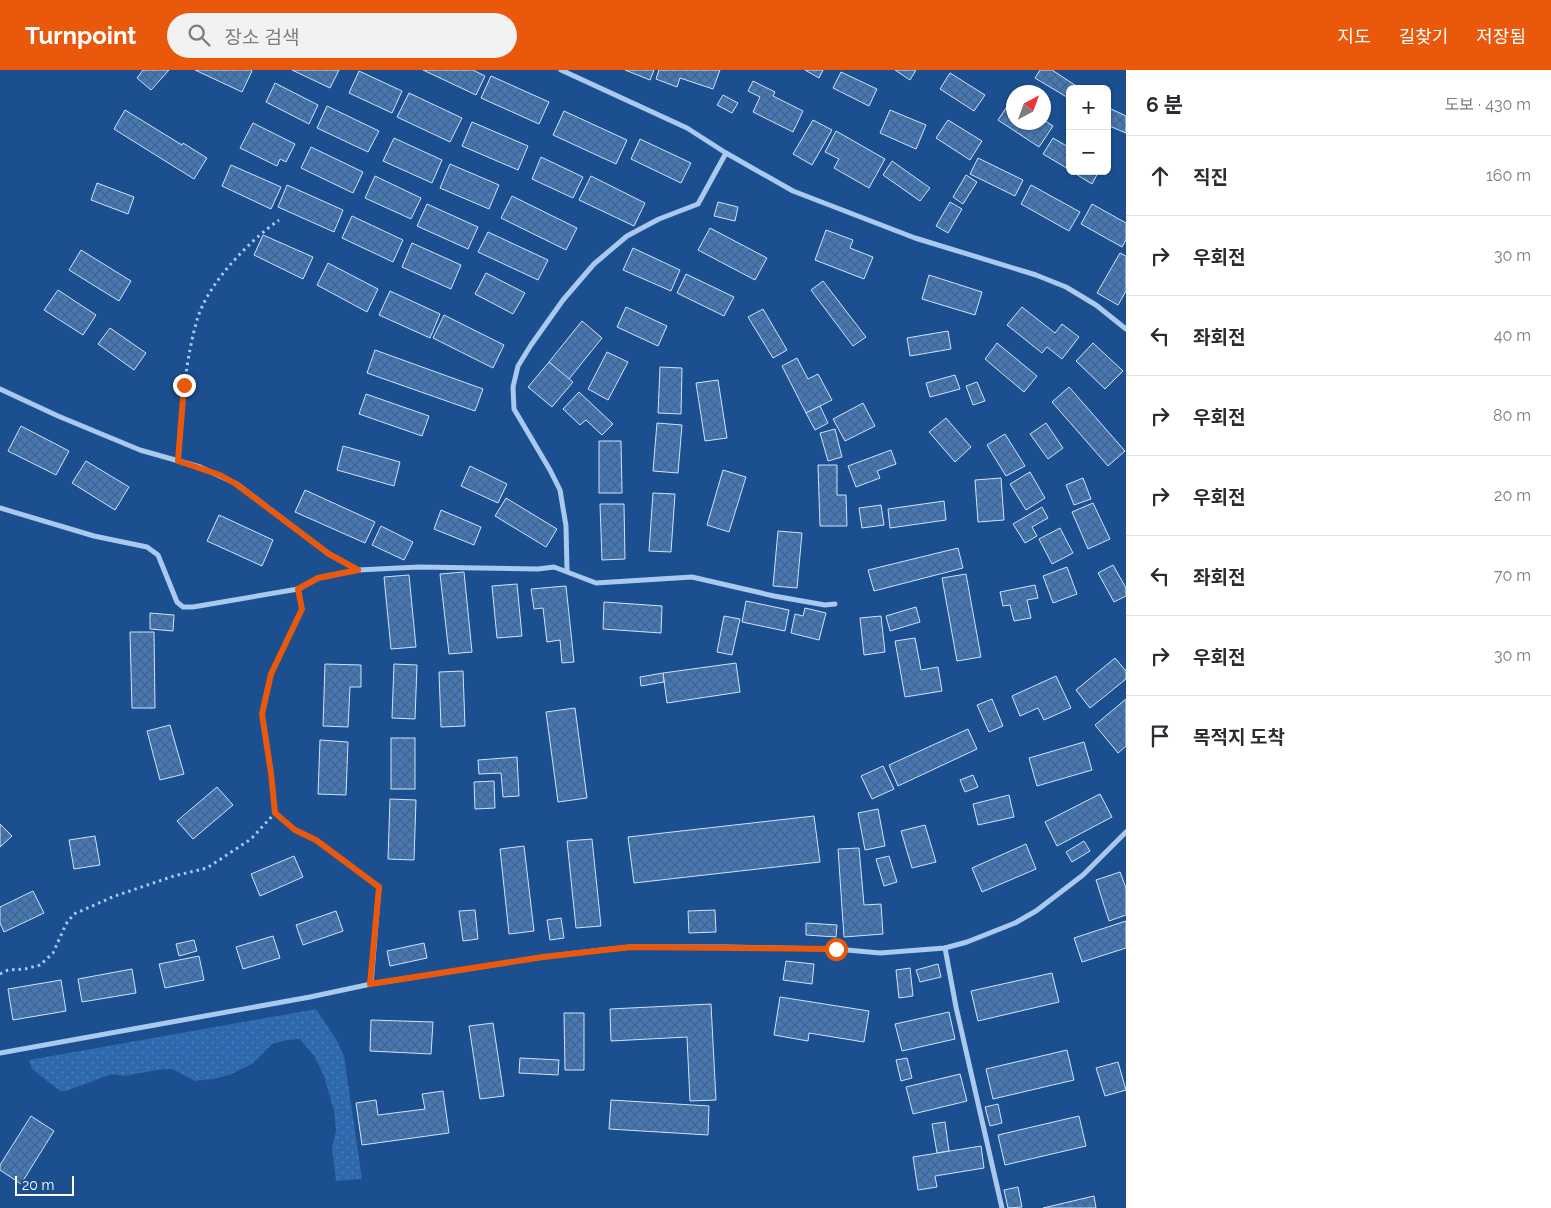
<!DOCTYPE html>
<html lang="ko">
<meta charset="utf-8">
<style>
:root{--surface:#fff;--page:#f2f2f3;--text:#2b2b33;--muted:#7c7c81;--line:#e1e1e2;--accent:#ea580c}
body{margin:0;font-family:Raleway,"Noto Sans KR",sans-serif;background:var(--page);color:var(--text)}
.controls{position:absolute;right:15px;top:15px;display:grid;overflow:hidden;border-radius:8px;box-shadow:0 1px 4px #0004}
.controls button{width:45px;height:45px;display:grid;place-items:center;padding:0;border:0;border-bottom:1px solid var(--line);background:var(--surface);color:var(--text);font:25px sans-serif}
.compass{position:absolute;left:1006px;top:15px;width:45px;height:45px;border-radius:50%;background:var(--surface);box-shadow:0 1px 4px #0004;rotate:41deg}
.scale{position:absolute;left:15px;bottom:12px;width:59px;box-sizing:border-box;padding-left:5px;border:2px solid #fff;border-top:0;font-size:14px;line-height:18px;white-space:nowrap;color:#fff;-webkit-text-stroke:4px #1b4f8f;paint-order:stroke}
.stop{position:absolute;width:15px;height:15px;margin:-11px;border:4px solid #ea580c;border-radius:50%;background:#fff}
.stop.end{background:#ea580c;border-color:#fff;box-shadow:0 1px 5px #0008}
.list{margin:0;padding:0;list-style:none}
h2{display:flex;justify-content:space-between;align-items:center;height:65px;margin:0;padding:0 20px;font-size:21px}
h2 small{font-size:16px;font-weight:400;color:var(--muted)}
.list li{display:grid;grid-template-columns:32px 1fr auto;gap:15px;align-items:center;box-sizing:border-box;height:80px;padding:0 20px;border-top:1px solid var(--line)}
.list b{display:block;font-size:19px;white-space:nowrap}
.list em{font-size:16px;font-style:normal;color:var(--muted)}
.icon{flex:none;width:28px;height:28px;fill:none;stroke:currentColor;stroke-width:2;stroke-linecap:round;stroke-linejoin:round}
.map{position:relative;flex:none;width:1126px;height:1138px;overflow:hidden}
header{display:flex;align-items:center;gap:30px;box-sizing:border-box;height:70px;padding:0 25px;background:var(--accent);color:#fff}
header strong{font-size:24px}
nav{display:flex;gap:28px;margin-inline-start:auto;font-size:18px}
.search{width:350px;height:45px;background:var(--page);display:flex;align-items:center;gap:12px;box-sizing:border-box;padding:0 18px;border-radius:28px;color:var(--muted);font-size:19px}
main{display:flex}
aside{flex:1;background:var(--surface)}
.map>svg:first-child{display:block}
.grass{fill:url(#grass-dots)}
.building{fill:url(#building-cross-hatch);stroke:#cfe3fa}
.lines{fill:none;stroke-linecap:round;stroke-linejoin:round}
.path{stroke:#a9c9ee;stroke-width:3;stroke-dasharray:2.5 4;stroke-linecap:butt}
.minor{stroke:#a9c9ee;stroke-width:5}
.route{stroke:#ea580c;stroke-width:6}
</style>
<header>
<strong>Turnpoint</strong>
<div class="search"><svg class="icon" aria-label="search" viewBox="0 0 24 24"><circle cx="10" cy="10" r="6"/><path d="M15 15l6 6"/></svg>장소 검색</div>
<nav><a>지도</a><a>길찾기</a><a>저장됨</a></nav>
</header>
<main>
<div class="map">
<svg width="1126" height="1138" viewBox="0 0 1126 1138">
<defs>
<pattern id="grass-dots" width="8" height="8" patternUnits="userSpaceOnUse" patternTransform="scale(1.25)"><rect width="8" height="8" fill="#2e69ad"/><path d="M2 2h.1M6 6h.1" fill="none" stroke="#4d80b9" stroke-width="1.8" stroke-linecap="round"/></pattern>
<pattern id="building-cross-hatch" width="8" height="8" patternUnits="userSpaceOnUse" patternTransform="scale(1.25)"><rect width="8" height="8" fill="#4478b7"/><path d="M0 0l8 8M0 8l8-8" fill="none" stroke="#486282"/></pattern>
</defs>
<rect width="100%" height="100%" fill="#1b4f8f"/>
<path class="grass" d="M316 939 336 969 344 986 362 1109 336 1111 332 1078 336 1061 334 1040 324 1006 315 987 300 969 287 970 272 974 252 994 229 1005 213 1009 195 1011 172 999 157 1000 124 1006 112 1004 66 1021H60L32 999 29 990Z"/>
<g class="building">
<path d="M143 0H169L151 20 137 8Z"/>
<path d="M195 0H251L252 1 242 22Z"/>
<path d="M292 0H339L330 18Z"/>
<path d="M423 0H473L485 6 476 25Z"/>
<path d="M625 0H654L650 10Z"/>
<path d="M659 0H720L713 19 680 8 677 17 656 9Z"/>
<path d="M805 0H823L819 8Z"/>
<path d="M895 0H916L910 10Z"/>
<path d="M1040 0H1052L1081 19H1070V29L1035 8Z"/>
<path d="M359 1 402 21 392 43 349 23Z"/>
<path d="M841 2 877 19 869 36 833 18Z"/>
<path d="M950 3 985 25 974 41 940 19Z"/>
<path d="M491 6 549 32 539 54 481 28Z"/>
<path d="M753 11 775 22 773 26 803 41 793 62 753 42 760 27 748 21Z"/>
<path d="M275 13 318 35 309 54 266 32Z"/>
<path d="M409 23 462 48 450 72 397 47Z"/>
<path d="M723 25 738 33 732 43 717 35Z"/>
<path d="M1012 29 1014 30V52H1044V50L1053 56 1039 77 998 50Z"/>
<path d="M327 36 379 61 368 82 317 58Z"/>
<path d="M1107 37 1126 46V63L1107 55Z"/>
<path d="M125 40 182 75 183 73 207 88 194 109 114 59Z"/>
<path d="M890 40 926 55 916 79 880 63Z"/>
<path d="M564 41 627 70 616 94 553 65Z"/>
<path d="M813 50 832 60 812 95 793 84Z"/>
<path d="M948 50 982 71 970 90 936 68Z"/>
<path d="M472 52 528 76 518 100 462 76Z"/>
<path d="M253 53 295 74 286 92 280 89 277 96 240 78Z"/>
<path d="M836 61 885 89 869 118 834 98 839 89 825 82Z"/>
<path d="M394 68 442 90 432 113 383 91Z"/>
<path d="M1053 68 1070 78V100L1043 84Z"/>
<path d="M640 69 691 93 681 113 631 89Z"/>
<path d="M311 77 363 102 353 123 301 98Z"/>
<path d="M541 87 583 107 573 128 532 109Z"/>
<path d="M978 88 1023 110 1015 126 970 104Z"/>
<path d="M892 91 930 118 920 131 883 105Z"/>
<path d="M450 94 499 115 489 139 440 118Z"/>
<path d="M231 95 281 117 271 139 222 116Z"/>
<path d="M1071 101H1099L1092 114Z"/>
<path d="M966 105 977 112 963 134 953 127Z"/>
<path d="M375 106 421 128 411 149 365 128Z"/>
<path d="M591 106 645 133 634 156 579 130Z"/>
<path d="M97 113 134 127 128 144 91 130Z"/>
<path d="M287 115 343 140 334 162 278 137Z"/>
<path d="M1031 115 1080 142 1069 161 1021 134Z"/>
<path d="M512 126 577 158 566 180 501 148Z"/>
<path d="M718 132 738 137 735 151 714 146Z"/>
<path d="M950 132 962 139 948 163 936 156Z"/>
<path d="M427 134 478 157 468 179 417 156Z"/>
<path d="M1092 134 1126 153V170L1122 177 1081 154Z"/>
<path d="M352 146 403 170 393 192 342 168Z"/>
<path d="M710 158 767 188 755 210 698 180Z"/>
<path d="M826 160 853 170 850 178 873 187 864 209 815 190Z"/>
<path d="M488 162 548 190 538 210 478 182Z"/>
<path d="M263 165 313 187 303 209 254 185Z"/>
<path d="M412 173 461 195 451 219 402 197Z"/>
<path d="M633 178 680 200 671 221 623 200Z"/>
<path d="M81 180 131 211 119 231 69 200Z"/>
<path d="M1120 183 1126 186V221L1118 235 1097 223Z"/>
<path d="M328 193 378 219 367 242 317 215Z"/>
<path d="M486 203 525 223 513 244 475 224Z"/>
<path d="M686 204 734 227 724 246 677 223Z"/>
<path d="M929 205 982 222 975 245 922 229Z"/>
<path d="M823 211 866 267 853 276 811 220Z"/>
<path d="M58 220 96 245 83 265 44 240Z"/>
<path d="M390 221 440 244 430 268 379 245Z"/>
<path d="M626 237 667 256 658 276 617 257Z"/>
<path d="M1022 237 1055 263 1062 254 1079 267 1062 289 1047 277 1042 283 1007 255Z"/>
<path d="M763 239 787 280 773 288 748 247Z"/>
<path d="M444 245 504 275 493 298 433 268Z"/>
<path d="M582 251 602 268 569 309 549 292Z"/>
<path d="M110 258 146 283 134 300 98 274Z"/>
<path d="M948 261 951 279 910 286 907 268Z"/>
<path d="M997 273 1037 306 1024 322 985 289Z"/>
<path d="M1093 273 1123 301 1105 319 1076 291Z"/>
<path d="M375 280 483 319 475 341 367 303Z"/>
<path d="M607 282 628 292 608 330 588 319Z"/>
<path d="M797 288 808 309 818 304 832 330 806 343 782 296Z"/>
<path d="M549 292 573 312 552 337 528 317Z"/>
<path d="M660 297 682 298 681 344 658 343Z"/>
<path d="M955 305 960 319 930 327 926 313Z"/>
<path d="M718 310 727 368 705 371 696 313Z"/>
<path d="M977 312 985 331 973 335 966 316Z"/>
<path d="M1069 317 1125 381 1108 396 1052 332Z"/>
<path d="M579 322 613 354 602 365 586 350 580 355 563 339Z"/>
<path d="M366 324 429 346 422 366 359 344Z"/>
<path d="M863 333 875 356 845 371 833 349Z"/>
<path d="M820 336 828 353 815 360 806 343Z"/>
<path d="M946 348 971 377 955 392 929 362Z"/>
<path d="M657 353 682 355 678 403 653 401Z"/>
<path d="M1046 353 1063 378 1048 389 1030 364Z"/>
<path d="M21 356 69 381 56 405 8 381Z"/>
<path d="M835 359 842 387 828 391 820 363Z"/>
<path d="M1005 364 1025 396 1006 406 987 375Z"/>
<path d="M599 371H621L622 423H599Z"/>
<path d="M343 376 400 392 394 416 337 400Z"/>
<path d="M891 380 896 394 877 401 880 408 856 417 848 396Z"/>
<path d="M86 391 129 417 115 440 72 413Z"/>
<path d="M818 395H837V425H846L847 456H820Z"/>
<path d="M470 396 507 414 498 433 461 416Z"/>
<path d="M723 400 746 407 729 462 707 455Z"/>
<path d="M1030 402 1045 428 1026 440 1010 414Z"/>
<path d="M1001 408 1004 450 978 452 975 410Z"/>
<path d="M1083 408 1091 429 1074 435 1066 415Z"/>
<path d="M305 420 375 452 365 473 295 442Z"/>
<path d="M653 423 675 424 671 482 649 481Z"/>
<path d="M506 428 557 459 546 477 495 446Z"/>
<path d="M944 431 946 450 890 458 888 439Z"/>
<path d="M1093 433 1110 469 1088 479 1072 442Z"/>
<path d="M600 434H624L625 489 602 490Z"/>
<path d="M881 435 884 455 862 458 859 438Z"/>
<path d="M1042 437 1048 448 1032 457 1037 466 1025 473 1013 454Z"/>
<path d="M441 440 481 457 474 475 434 459Z"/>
<path d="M219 445 273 470 262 496 207 471Z"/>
<path d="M381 456 413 472 404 490 372 475Z"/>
<path d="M1060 458 1073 483 1052 494 1039 469Z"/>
<path d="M778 461 802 463 797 518 773 516Z"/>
<path d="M958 478 963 498 874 521 868 500Z"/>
<path d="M1113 495 1126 518V526L1114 532 1098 503Z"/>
<path d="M1067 497 1077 524 1053 533 1043 506Z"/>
<path d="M464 502 472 582 449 584 440 504Z"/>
<path d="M966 504 981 587 957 591 942 508Z"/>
<path d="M409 505 416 577 391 579 384 507Z"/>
<path d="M517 514 522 566 497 568 492 516Z"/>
<path d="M1035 515 1038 528 1027 530 1031 548 1014 551 1010 535 1003 536 1000 522Z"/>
<path d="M566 516 574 592 562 593 560 570 547 572 543 538 534 539 531 519Z"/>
<path d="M746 531 789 540 785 561 742 552Z"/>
<path d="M604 532 662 536 661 563 603 559Z"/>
<path d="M916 537 920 552 890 561 886 546Z"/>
<path d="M805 538 826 543 819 570 791 563 795 544 803 546Z"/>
<path d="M150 543 174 545 173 561 150 559Z"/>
<path d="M724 546 740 549 732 585 717 582Z"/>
<path d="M881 546 885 582 864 585 860 548Z"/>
<path d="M130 562H154L155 638H132Z"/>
<path d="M915 568 921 600 938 597 942 621 905 627 895 571Z"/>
<path d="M1115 588 1126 601V609L1090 638 1076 620Z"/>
<path d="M736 593 740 622 667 633 663 603Z"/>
<path d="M325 594 361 595V617H350L348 657 323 656Z"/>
<path d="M394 594 417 595 415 649 392 648Z"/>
<path d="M463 601 465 656 441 657 439 602Z"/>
<path d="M663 603 664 612 641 616 640 607Z"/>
<path d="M1056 606 1071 638 1044 650 1038 638 1020 646 1012 626Z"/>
<path d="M992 629 1003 656 989 662 977 635Z"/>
<path d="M1126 629V676L1118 683 1095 655Z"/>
<path d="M575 638 587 728 558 732 546 642Z"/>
<path d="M170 655 184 704 160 710 147 661Z"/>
<path d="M968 659 977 679 898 716 889 695Z"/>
<rect x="391" y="668" width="24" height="51"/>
<path d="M320 670 348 672 346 725 318 724Z"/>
<path d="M1084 672 1092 700 1037 716 1029 688Z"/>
<path d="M517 687 519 726 503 727 501 703 479 704 478 690Z"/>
<path d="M883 696 894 719 872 729 861 706Z"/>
<path d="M973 705 978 717 965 722 960 710Z"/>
<path d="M494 711 495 738 475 739 474 712Z"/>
<path d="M217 717 233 735 193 769 177 751Z"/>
<path d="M1100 724 1112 747 1057 776 1045 752Z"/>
<path d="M1009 725 1014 747 978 755 973 734Z"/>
<path d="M390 729 416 730 414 790 388 789Z"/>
<path d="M878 739 885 776 865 780 858 743Z"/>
<path d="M814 746 820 792 634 813 628 767Z"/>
<path d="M0 754 12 766 0 777Z"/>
<path d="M925 755 936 792 912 798 901 761Z"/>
<path d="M95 766 100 795 74 799 69 770Z"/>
<path d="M592 769 601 856 576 858 567 771Z"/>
<path d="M1084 771 1090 781 1072 792 1066 782Z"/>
<path d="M1026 774 1036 799 982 822 972 798Z"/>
<path d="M524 776 534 861 509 864 500 779Z"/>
<path d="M859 778 864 835 881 834 883 864 844 867 838 779Z"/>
<path d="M294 786 303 807 260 826 251 804Z"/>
<path d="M889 786 897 812 884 816 876 789Z"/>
<path d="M1120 802 1126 818V845L1109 851 1096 810Z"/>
<path d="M33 821 44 843 4 862 0 853V837Z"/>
<path d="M475 840 478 869 463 871 459 841Z"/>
<path d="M715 840 716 862 689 863 688 841Z"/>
<path d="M336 841 343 861 303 875 296 855Z"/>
<path d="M561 848 564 868 550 870 547 850Z"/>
<path d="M1126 851V878L1082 892 1074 868Z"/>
<path d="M806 853 837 855 836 867 806 865Z"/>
<path d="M273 866 280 888 243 899 236 877Z"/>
<path d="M194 870 197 881 179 886 176 874Z"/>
<path d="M424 873 427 888 390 896 387 881Z"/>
<path d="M199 886 204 910 165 918 159 894Z"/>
<path d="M786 891 814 894 812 914 783 910Z"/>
<path d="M938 894 941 907 920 912 916 900Z"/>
<path d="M910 898 913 926 899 928 896 900Z"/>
<path d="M132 899 136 923 82 932 78 909Z"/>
<path d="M1052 903 1059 932 978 951 971 921Z"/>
<path d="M61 910 66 941 13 950 8 919Z"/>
<path d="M780 927 869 941 864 972 809 963 808 971 774 965Z"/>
<path d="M711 934 716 1030 690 1031 687 967 611 971 610 939Z"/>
<path d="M949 942 955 969 902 981 895 954Z"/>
<path d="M564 943H584V1000H565Z"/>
<path d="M371 950 433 952 431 984 370 981Z"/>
<path d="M493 953 504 1026 480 1029 469 956Z"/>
<path d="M1067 980 1074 1010 993 1029 986 999Z"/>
<path d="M520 988 559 990 558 1005 519 1003Z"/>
<path d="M907 988 912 1008 901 1011 896 990Z"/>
<path d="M1118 992 1126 1020 1105 1026 1096 998Z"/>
<path d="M960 1004 967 1031 913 1044 906 1017Z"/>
<path d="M443 1021 449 1063 362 1075 356 1033 376 1030 378 1045 425 1039 422 1024Z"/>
<path d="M611 1030 709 1036 708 1065 609 1059Z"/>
<path d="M998 1034 1002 1053 990 1056 985 1037Z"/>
<path d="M31 1046 54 1061 21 1114 0 1100V1095Z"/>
<path d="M1079 1046 1086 1076 1005 1095 998 1065Z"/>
<path d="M945 1052 949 1081 937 1083 932 1054Z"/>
<path d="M981 1076 984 1098 935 1106 937 1117 918 1120 913 1087Z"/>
<path d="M1018 1117 1022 1137 1008 1138 1004 1120Z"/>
<path d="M1094 1126 1096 1138H1043Z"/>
</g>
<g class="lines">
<g class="path">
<path d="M179 379C182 336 185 292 197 250 208 213 248 172 279 150"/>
<path d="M300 529 303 539 271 604 262 644 275 743 295 760 316 770 371 810"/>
<path d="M0 904 8 900 25 899 40 895 53 883 66 854 74 844 115 826 174 806 207 798 251 769 275 743"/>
</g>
<g class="minor">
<path d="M561 0 687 58 726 83 793 121 915 168 1036 205 1066 217 1096 235 1126 259"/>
<path d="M0 319 58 346 140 380 200 397 237 414 329 484 358 500 419 497 538 499 554 497 596 513 692 507 774 526 825 535 835 534"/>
<path d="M0 438 94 466 147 477 158 485 177 532 183 537H193L298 519 318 508 358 500"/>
<path d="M567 501 566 456 560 420 550 400 514 339 513 317 518 296 531 275 563 230 594 194 627 166 659 149 698 134 726 83"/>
<path d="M945 878 956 937 1002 1138"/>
<path d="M371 914 379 817"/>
<path d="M0 983 310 927 371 914 543 887 602 880 631 877H724L836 879 880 883 945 878 967 872 1015 853 1036 841 1083 805 1126 762"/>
</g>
</g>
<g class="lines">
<path class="route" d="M184 315 178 391 220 405 236 414 329 484 358 500 318 508 298 519 302 539 271 604 262 644 271 703 275 743 295 760 316 770 379 817 370 914 543 887 631 877 836 879"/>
</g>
</svg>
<div class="controls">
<button>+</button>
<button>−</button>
</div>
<svg class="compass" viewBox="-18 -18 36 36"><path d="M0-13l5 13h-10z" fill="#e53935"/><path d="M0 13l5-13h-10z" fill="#7c7c81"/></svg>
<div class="scale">20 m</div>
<div class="stop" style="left:836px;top:879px"></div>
<div class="stop end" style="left:184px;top:315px"></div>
</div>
<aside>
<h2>6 분<small>도보 · 430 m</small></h2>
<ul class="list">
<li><svg class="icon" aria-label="ahead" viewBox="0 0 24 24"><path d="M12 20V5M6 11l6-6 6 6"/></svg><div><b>직진</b></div><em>160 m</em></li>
<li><svg class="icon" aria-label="right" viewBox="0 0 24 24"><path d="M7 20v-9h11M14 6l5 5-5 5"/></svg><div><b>우회전</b></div><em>30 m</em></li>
<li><svg class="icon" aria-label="left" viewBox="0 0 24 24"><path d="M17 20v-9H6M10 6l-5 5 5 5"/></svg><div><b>좌회전</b></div><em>40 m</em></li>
<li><svg class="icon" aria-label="right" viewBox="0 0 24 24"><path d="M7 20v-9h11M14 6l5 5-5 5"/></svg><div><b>우회전</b></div><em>80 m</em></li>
<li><svg class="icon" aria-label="right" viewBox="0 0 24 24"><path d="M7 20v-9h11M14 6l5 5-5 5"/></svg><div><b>우회전</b></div><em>20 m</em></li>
<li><svg class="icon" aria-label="left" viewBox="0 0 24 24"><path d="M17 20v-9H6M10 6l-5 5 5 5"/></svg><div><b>좌회전</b></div><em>70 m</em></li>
<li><svg class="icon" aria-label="right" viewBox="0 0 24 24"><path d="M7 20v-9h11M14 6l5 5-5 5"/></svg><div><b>우회전</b></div><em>30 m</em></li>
<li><svg class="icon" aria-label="arrive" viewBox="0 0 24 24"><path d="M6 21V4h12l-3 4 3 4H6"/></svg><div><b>목적지 도착</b></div></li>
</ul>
</aside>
</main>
